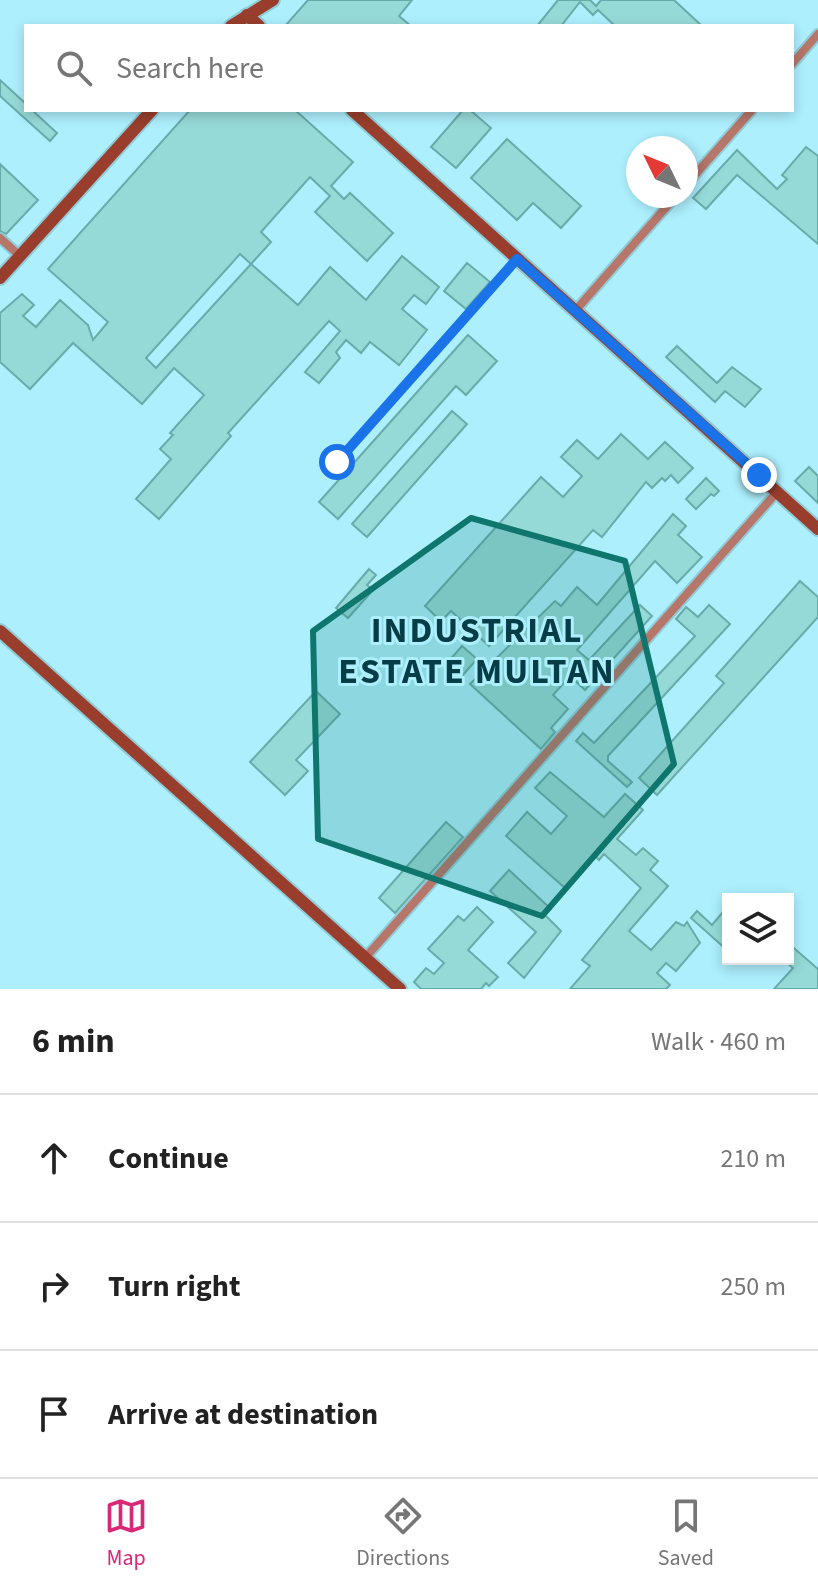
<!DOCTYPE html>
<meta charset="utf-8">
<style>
:root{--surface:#fff;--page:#f2f2f2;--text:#222;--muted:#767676;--line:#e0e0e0;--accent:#db2777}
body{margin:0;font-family:"Source Sans 3",sans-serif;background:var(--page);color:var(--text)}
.controls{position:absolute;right:24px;bottom:24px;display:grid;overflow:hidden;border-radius:0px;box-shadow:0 4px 12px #0003}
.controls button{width:72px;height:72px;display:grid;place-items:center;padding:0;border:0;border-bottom:2px solid var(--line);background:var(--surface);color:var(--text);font:40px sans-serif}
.compass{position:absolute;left:626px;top:136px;width:72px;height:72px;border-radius:50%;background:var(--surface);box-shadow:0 4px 12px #0003;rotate:313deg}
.stop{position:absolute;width:24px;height:24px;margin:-18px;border:6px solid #1a73e8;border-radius:50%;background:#fff}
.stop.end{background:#1a73e8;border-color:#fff;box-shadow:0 2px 8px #0008}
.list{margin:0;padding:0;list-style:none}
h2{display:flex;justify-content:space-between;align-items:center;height:104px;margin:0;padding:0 32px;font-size:34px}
h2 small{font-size:26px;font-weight:400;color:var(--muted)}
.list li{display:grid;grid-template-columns:52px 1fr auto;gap:24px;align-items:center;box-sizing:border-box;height:128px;padding:0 32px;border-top:2px solid var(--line)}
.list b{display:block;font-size:30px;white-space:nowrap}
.list em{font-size:26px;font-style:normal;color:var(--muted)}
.icon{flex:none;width:44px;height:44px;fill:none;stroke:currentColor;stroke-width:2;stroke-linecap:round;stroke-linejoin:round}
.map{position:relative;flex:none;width:818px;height:989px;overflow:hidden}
.search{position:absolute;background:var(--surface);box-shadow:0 4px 12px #0003;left:24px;right:24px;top:24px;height:88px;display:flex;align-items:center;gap:20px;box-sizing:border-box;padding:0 28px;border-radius:0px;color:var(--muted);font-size:30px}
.sheet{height:488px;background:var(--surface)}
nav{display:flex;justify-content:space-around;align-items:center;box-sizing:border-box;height:112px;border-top:2px solid var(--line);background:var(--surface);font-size:22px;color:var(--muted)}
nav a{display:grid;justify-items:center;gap:4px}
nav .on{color:var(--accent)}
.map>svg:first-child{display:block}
.building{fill:#96dad7;stroke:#68aca9;stroke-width:2;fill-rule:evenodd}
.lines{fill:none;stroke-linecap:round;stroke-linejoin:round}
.lane-casing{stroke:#90cbd7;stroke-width:8}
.street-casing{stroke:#90cbd7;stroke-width:12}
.secondary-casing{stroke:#90cbd7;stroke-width:16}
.lane{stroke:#b67669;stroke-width:4}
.street{stroke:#b67669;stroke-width:8}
.secondary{stroke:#993e2d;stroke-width:12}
.route{stroke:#1a73e8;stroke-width:10}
.marked{fill:#0f766e;fill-opacity:0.2;stroke:#0f766e;stroke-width:6;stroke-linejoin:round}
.labels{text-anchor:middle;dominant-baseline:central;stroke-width:6;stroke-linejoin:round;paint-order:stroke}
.district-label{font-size:36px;font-weight:bold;letter-spacing:2px;fill:#063d47;stroke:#adeffd}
</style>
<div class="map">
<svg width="818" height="989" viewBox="0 0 818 989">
<rect width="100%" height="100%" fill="#adeffd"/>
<g class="building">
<path d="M308 0H412L399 16 411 26H285Z"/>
<path d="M558 0H590L596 6 601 0H674L702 26H615L598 10 593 15 580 2 561 26H537Z"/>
<path d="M0 80 26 104V110H32L57 133 50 141 0 96Z"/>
<path d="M190 110H295L353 162 331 186 344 199 350 193 393 233 367 261 315 212 330 196 310 177 261 232 271 242 251 264 298 305 330 267 366 300 402 256 439 287 426 304 414 295 402 309 427 330 399 365 370 342 361 353 346 340 336 352 340 358 319 383 305 372 340 331 329 321 228 433 231 436 159 519 136 499 171 459 160 449 173 435 170 433 204 395 174 368 142 404 73 343 30 389 0 362V313L22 294 34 305 23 316 36 327 60 300 88 325 93 340 108 322 48 269ZM240 254 251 264 156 368 146 358Z"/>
<path d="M463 110H470L491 128 456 168 431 147Z"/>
<path d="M507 139 581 206 561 228 533 203 517 220 471 178Z"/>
<path d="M806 147 818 156V244L737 175 706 209 693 198 737 150 777 189 787 179 782 175Z"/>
<path d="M0 164 38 200 6 234 0 231Z"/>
<path d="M467 263 490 282 466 309 444 291Z"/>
<path d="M468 335 497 361 466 395 456 386 338 519 319 502Z"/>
<path d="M677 346 717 383 732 367 761 389 745 407 725 391 715 402 666 357Z"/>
<path d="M452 411 467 424 367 537 352 524Z"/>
<path d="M621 434 648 459 665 442 693 468 678 483 671 475 665 481 662 478 652 488 646 482 602 537 593 530 489 646 451 611 441 621 425 606 541 477 563 497 582 476 561 457 577 440 598 459Z"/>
<path d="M809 467 818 476V503L795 481Z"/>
<path d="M706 478 719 491 714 496 711 494 696 509 686 499Z"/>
<path d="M673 514 686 526 678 535 702 557 677 583 655 561 577 650 589 660 640 605 652 616 585 690 570 676 553 695 568 709 551 728 555 732 541 749 470 684 555 601 561 606 577 587 597 605Z"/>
<path d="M369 569 376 575 367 585 373 590 348 618 336 608Z"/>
<path d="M800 581 818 597V617L657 795 639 778 724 683 716 676Z"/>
<path d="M709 605 730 624 608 756V761L632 782 627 787 576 741 583 733 594 743 695 636 676 619 686 607 698 617Z"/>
<path d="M462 646 477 659 462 676 448 662Z"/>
<path d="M316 691 340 714 296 760 308 771 285 795 250 762Z"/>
<path d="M550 772 604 817 625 794 643 810 617 839 636 855 643 848 658 861 650 870 668 886 629 931 651 950 676 922 684 926 687 922 700 943 676 971 666 963 657 973 670 985 666 989H570L590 966 582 960 641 888 604 854 599 860 594 855 565 888 506 836 527 812 551 834 567 816 535 788Z"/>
<path d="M446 822 463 837 395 913 379 898Z"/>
<path d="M509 870 551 909 545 915 561 931 524 978 508 963 536 932 490 891Z"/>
<path d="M728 906V951L691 918 697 911 712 925Z"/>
<path d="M477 907 493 922 468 950 498 977 489 986 486 983 481 989H421L414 982 426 968 434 974 444 963 428 949 458 916 464 921Z"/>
<path d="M788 943 818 969V989H774L793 968 782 959H788Z"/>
</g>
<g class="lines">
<defs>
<path id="lane" d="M337 462 516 260"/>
<g id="street">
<path d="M792 64 818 34"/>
<path d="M686 185 752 110"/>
<path d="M0 238 20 256"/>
<path d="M575 311 676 196"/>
<path d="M365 958 777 492"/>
</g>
<g id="secondary">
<path d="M247 15 259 26"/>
<path d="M231 26 273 0"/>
<path d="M352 110 818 529"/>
<path d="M0 278 152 110"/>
<path d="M0 631 400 989"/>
</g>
</defs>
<use href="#lane" class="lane-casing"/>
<use href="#street" class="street-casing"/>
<use href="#secondary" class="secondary-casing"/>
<use href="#lane" class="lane"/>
<use href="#street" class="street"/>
<use href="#secondary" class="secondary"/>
</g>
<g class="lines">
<path class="route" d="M337 462 517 259 759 475"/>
</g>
<path class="marked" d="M471 518 625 561 674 764 542 916 318 839 313 631Z"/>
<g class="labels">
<g class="district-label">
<text x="477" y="630">INDUSTRIAL<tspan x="477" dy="41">ESTATE MULTAN</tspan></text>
</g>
</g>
</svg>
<div class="controls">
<button><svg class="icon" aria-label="layers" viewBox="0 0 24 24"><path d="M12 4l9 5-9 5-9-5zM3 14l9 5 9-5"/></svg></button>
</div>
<svg class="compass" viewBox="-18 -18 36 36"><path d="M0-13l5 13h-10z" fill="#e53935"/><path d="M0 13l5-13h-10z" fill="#767676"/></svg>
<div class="stop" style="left:337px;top:462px"></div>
<div class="stop end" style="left:759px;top:475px"></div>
<div class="search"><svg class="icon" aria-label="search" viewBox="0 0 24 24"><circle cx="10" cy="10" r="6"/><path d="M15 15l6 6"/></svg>Search here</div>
</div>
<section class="sheet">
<h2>6 min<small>Walk · 460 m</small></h2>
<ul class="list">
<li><svg class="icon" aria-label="ahead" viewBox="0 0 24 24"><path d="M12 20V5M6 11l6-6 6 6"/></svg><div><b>Continue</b></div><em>210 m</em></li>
<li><svg class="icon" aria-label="right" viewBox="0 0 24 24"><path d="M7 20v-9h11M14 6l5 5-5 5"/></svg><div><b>Turn right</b></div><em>250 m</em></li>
<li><svg class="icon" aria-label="arrive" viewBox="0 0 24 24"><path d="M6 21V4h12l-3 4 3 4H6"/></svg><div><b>Arrive at destination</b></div></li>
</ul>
</section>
<nav>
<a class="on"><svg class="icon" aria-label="map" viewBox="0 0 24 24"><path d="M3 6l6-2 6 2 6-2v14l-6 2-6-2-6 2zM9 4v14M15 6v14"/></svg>Map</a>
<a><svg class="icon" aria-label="directions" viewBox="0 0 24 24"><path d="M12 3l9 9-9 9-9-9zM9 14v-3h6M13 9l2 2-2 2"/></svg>Directions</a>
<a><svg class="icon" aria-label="saved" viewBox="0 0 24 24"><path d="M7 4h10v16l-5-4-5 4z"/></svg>Saved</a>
</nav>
